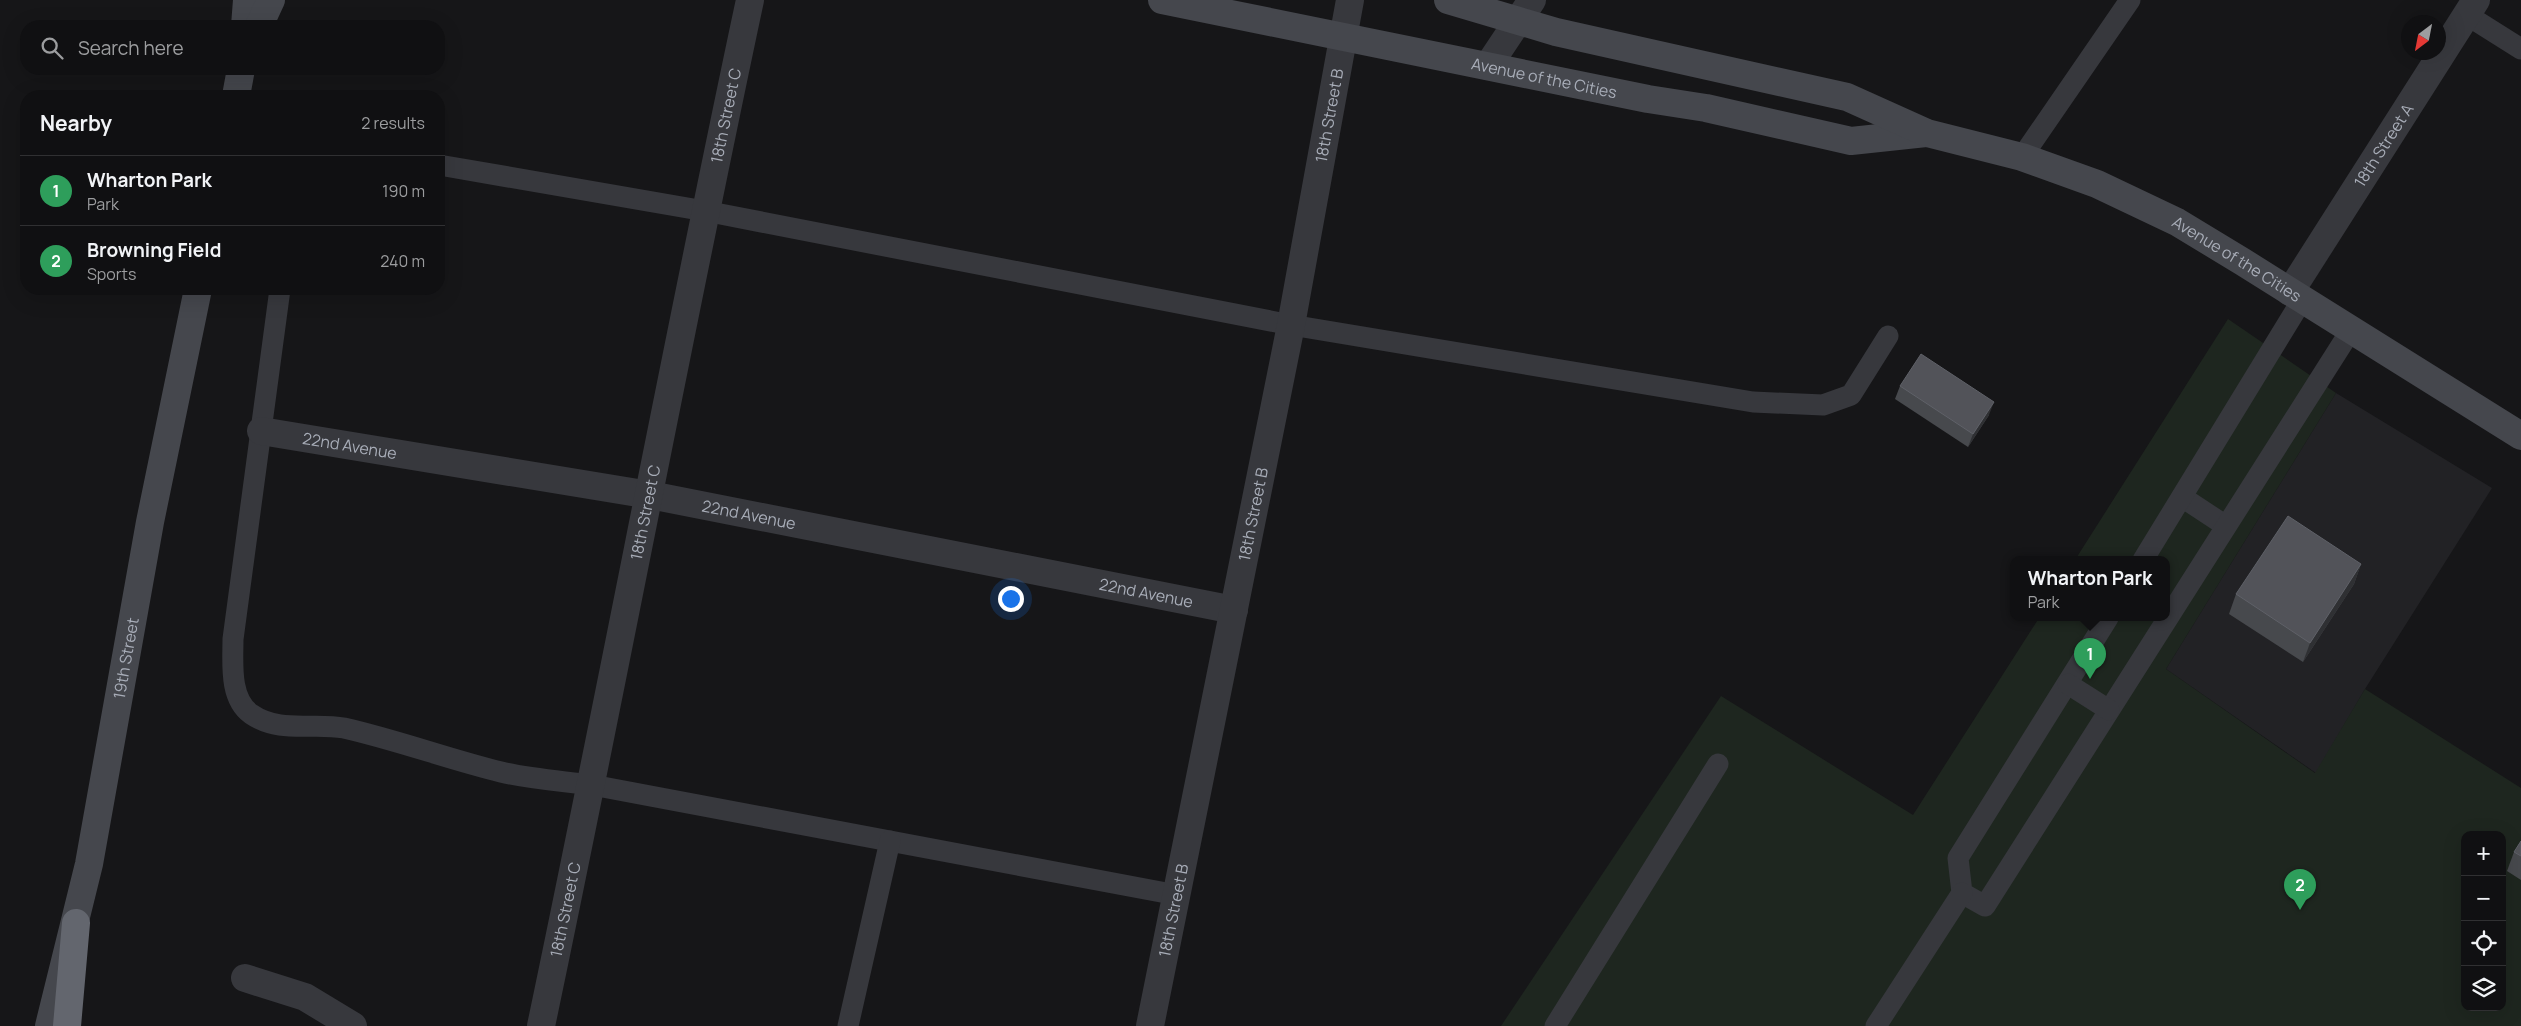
<!DOCTYPE html>
<meta charset="utf-8">
<style>
:root{--surface:#101012;--page:#1e1e20;--text:#f1f3f6;--muted:#9c9d9f;--line:#303032;--accent:#f2b134}
body{margin:0;font-family:Manrope,sans-serif;background:var(--page);color:var(--text)}
.controls{position:absolute;right:15px;bottom:15px;display:grid;overflow:hidden;border-radius:10px;box-shadow:0 5px 20px #0002}
.controls button{width:45px;height:45px;display:grid;place-items:center;padding:0;border:0;border-bottom:1px solid var(--line);background:var(--surface);color:var(--text);font:25px sans-serif}
.compass{position:absolute;left:2401px;top:15px;width:45px;height:45px;border-radius:50%;background:var(--surface);box-shadow:0 5px 20px #0002;rotate:212deg}
.you{position:absolute;left:1010px;top:598px;width:18px;height:18px;margin:-12px;border:4px solid #fff;border-radius:50%;background:#1a73e8;box-shadow:0 0 0 8px #1a73e833}
.badge{display:grid;place-items:center;width:32px;height:32px;border-radius:50%;background:var(--accent);color:#fff;font-size:16px;font-weight:700}
.pin{position:absolute;translate:-50% -41px;filter:drop-shadow(0 1px 2px #0008)}
.pin::after{content:'';position:absolute;top:26px;width:18px;height:15px;background:inherit;clip-path:polygon(0 0,100% 0,50% 100%)}
.popup{position:absolute;left:2010px;top:556px;width:160px;height:65px;box-sizing:border-box;display:grid;place-content:center;border-radius:10px;background:var(--surface);filter:drop-shadow(0 1px 4px #0005);font-size:16px;white-space:nowrap;color:var(--muted)}
.popup b{font-size:19px;color:var(--text)}
.popup::after{content:'';position:absolute;left:50%;top:100%;margin-left:-10px;border:10px solid transparent;border-top-color:var(--surface)}
.list{margin:0;padding:0;list-style:none}
h2{display:flex;justify-content:space-between;align-items:center;height:65px;margin:0;padding:0 20px;font-size:21px}
h2 small{font-size:16px;font-weight:400;color:var(--muted)}
.list li{display:grid;grid-template-columns:32px 1fr auto;gap:15px;align-items:center;box-sizing:border-box;height:70px;padding:0 20px;border-top:1px solid var(--line)}
.list b{display:block;font-size:19px;white-space:nowrap}
.list p{margin:0;font-size:16px;white-space:nowrap;color:var(--muted)}
.list em{font-size:16px;font-style:normal;color:var(--muted)}
.icon{flex:none;width:28px;height:28px;fill:none;stroke:currentColor;stroke-width:2;stroke-linecap:round;stroke-linejoin:round}
.map{position:relative;flex:none;width:2521px;height:1026px;overflow:hidden}
.search{position:absolute;background:var(--surface);box-shadow:0 5px 20px #0002;left:20px;top:20px;width:425px;height:55px;display:flex;align-items:center;gap:12px;box-sizing:border-box;padding:0 18px;border-radius:20px;color:var(--muted);font-size:19px}
.panel{position:absolute;background:var(--surface);box-shadow:0 5px 20px #0002;left:20px;top:90px;width:425px;height:205px;border-radius:20px}
.map>svg:first-child{display:block}
.built{fill:#222225}
.green{fill:#1e261f;fill-rule:evenodd}
.lines{fill:none;stroke-linecap:round;stroke-linejoin:round}
.lane{stroke:#37383d;stroke-width:21}
.street{stroke:#37383d;stroke-width:28}
.secondary{stroke:#45474d;stroke-width:28}
.highway{stroke:#63666e;stroke-width:28}
.wall{fill:#47494d}
.shaded-wall{fill:#2f3033}
.building{fill:#525359;stroke:#5f6168}
.labels{text-anchor:middle;dominant-baseline:central;stroke-width:4.5;stroke-linejoin:round;paint-order:stroke}
.street-label{font-size:16px;fill:#a8adb8;stroke:#111113}
</style>
<div class="map">
<svg width="2521" height="1026" viewBox="0 0 2521 1026">
<rect width="100%" height="100%" fill="#161618"/>
<path class="built" d="M2336 393 2492 488 2365 689 2316 773 2166 669Z"/>
<path class="green" d="M2228 319 2336 393 2166 669 2315 773 2365 689 2521 788V1026H1501L1721 696 1913 815 2039 618H2166V560H2075ZM2465 835H2502V1007H2465Z"/>
<g class="lines">
<g class="lane">
<path d="M2467 15 2521 49"/>
<path d="M2022 157 2130 0"/>
<path d="M439 165 705 211 1291 325 1753 402 1823 405 1851 395 1888 336"/>
<path d="M280 289 233 639C233 663 229 698 251 714 280 734 313 722 344 728 397 740 448 759 501 772 530 779 562 781 592 785L1177 895"/>
<path d="M2182 497 2226 526"/>
<path d="M2143 560 2302 300"/>
<path d="M2108 618 1958 858 1962 893 1985 906 2351 330"/>
<path d="M2068 684 2109 710"/>
<path d="M848 1026 890 841"/>
<path d="M1555 1026 1718 764"/>
<path d="M1876 1026 1962 893"/>
</g>
<g class="street">
<path d="M1488 66 1532 0"/>
<path id="s1" d="M2290 292 2476 0"/>
<path id="s2" d="M261 431 650 495 1234 610"/>
<path d="M245 978 305 997 353 1026"/>
<path id="s3" d="M541 1026C613 684 677 341 750 0"/>
<path id="s4" d="M1150 1026 1291 325 1350 0"/>
</g>
<g class="secondary">
<path id="s5" d="M1162 0 1648 99 1706 108 1851 141 1926 133"/>
<path id="s6" d="M1448 0 1556 32 1847 97 1927 133 2022 157 2097 184 2177 222 2243 262 2521 436"/>
<path d="M245 26 247 0"/>
<path d="M259 26 271 0"/>
<path d="M236 96 241 69"/>
<path id="s7" d="M49 1026 89 864 150 522 198 289"/>
</g>
<path class="highway" d="M67 1026 76 923"/>
</g>
<g class="wall">
<path d="M1900 386 1989 415 1968 447 1895 399Z"/>
<path d="M2361 564 2354 584 2303 662 2229 614 2236 594Z"/>
<path d="M2521 841V880L2507 871 2514 852Z"/>
</g>
<g class="shaded-wall">
<path d="M1994 402 1989 415 1968 447 1973 434Z"/>
<path d="M2361 564 2354 584 2303 662 2310 643Z"/>
</g>
<g class="building">
<path d="M1921 354 1994 402 1973 434 1900 386Z"/>
<path d="M2288 516 2361 564 2310 643 2236 594Z"/>
<path d="M2521 841V856L2514 852Z"/>
</g>
<g class="labels">
<g class="street-label">
<text stroke="none"><textPath href="#s5" startOffset="390">Avenue of the Cities</textPath></text>
<text stroke="none"><textPath href="#s3" startOffset="929">18th Street C</textPath></text>
<text stroke="none"><textPath href="#s4" startOffset="928">18th Street B</textPath></text>
<text stroke="none"><textPath href="#s1" startOffset="174">18th Street A</textPath></text>
<text stroke="none"><textPath href="#s6" startOffset="835">Avenue of the Cities</textPath></text>
<text stroke="none"><textPath href="#s2" startOffset="90">22nd Avenue</textPath></text>
<text stroke="none"><textPath href="#s3" startOffset="524">18th Street C</textPath></text>
<text stroke="none"><textPath href="#s4" startOffset="522">18th Street B</textPath></text>
<text stroke="none"><textPath href="#s2" startOffset="495">22nd Avenue</textPath></text>
<text stroke="none"><textPath href="#s2" startOffset="900">22nd Avenue</textPath></text>
<text stroke="none"><textPath href="#s7" startOffset="376">19th Street</textPath></text>
<text stroke="none"><textPath href="#s3" startOffset="119">18th Street C</textPath></text>
<text stroke="none"><textPath href="#s4" startOffset="118">18th Street B</textPath></text>
</g>
</g>
</svg>
<div class="controls">
<button>+</button>
<button>−</button>
<button><svg class="icon" aria-label="locate" viewBox="0 0 24 24"><circle cx="12" cy="12" r="6"/><path d="M12 2v4M12 18v4M2 12h4M18 12h4"/></svg></button>
<button><svg class="icon" aria-label="layers" viewBox="0 0 24 24"><path d="M12 4l9 5-9 5-9-5zM3 14l9 5 9-5"/></svg></button>
</div>
<svg class="compass" viewBox="-18 -18 36 36"><path d="M0-13l5 13h-10z" fill="#e53935"/><path d="M0 13l5-13h-10z" fill="#9c9d9f"/></svg>
<div class="you"></div>
<div class="pin badge" style="left:2090px;top:679px;background:#2e9e5b">1</div>
<div class="popup"><b>Wharton Park</b>Park</div>
<div class="pin badge" style="left:2300px;top:910px;background:#2e9e5b">2</div>
<div class="search"><svg class="icon" aria-label="search" viewBox="0 0 24 24"><circle cx="10" cy="10" r="6"/><path d="M15 15l6 6"/></svg>Search here</div>
<section class="panel">
<h2>Nearby<small>2 results</small></h2>
<ul class="list">
<li><span class="badge" style="background:#2e9e5b">1</span><div><b>Wharton Park</b><p>Park</p></div><em>190 m</em></li>
<li><span class="badge" style="background:#2e9e5b">2</span><div><b>Browning Field</b><p>Sports</p></div><em>240 m</em></li>
</ul>
</section>
</div>
